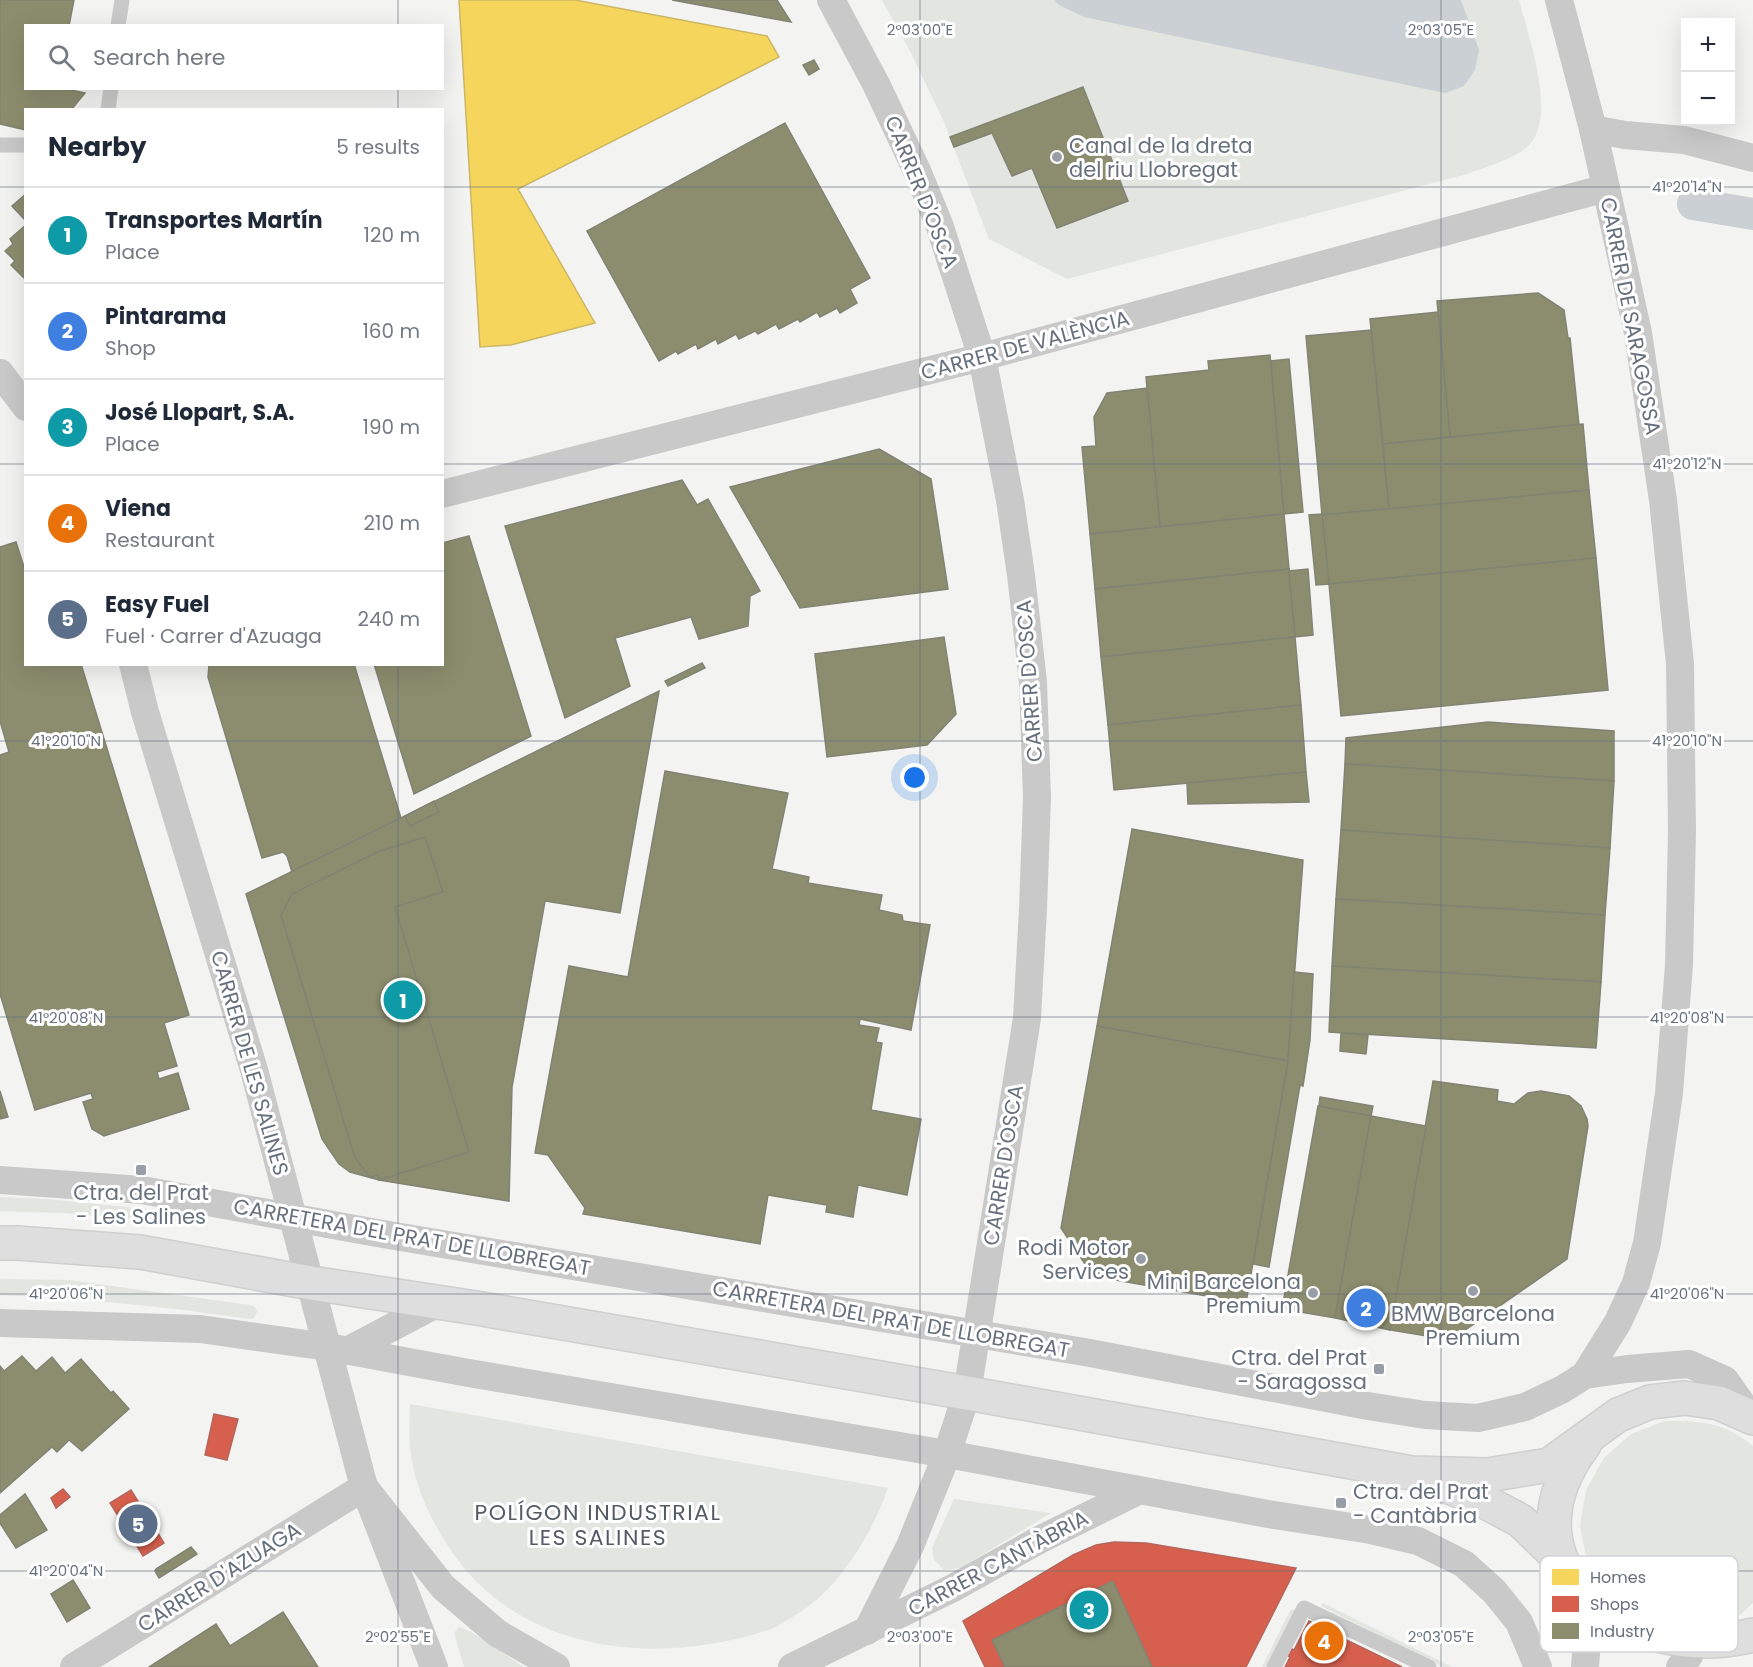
<!DOCTYPE html>
<meta charset="utf-8">
<style>
:root{--surface:#fff;--page:#f2f2f3;--text:#1f2937;--muted:#747a83;--line:#e0e1e3;--accent:#1a73e8}
body{margin:0;font-family:Poppins,sans-serif;background:var(--page);color:var(--text)}
.controls{position:absolute;right:18px;top:18px;display:grid;overflow:hidden;border-radius:0px;box-shadow:0 6px 24px #0002}
.controls button{width:54px;height:54px;display:grid;place-items:center;padding:0;border:0;border-bottom:2px solid var(--line);background:var(--surface);color:var(--text);font:30px sans-serif}
.you{position:absolute;left:915px;top:778px;width:21px;height:21px;margin:-15px;border:4px solid #fff;border-radius:50%;background:#1a73e8;box-shadow:0 0 0 9px #1a73e833}
.badge{display:grid;place-items:center;width:39px;height:39px;border-radius:50%;background:var(--accent);color:#fff;font-size:20px;font-weight:700}
.pin{position:absolute;translate:-50% -50%;border:3px solid #fff;box-shadow:0 2px 6px #0006}
.list{margin:0;padding:0;list-style:none}
h2{display:flex;justify-content:space-between;align-items:center;height:78px;margin:0;padding:0 24px;font-size:26px}
h2 small{font-size:20px;font-weight:400;color:var(--muted)}
.list li{display:grid;grid-template-columns:39px 1fr auto;gap:18px;align-items:center;box-sizing:border-box;height:96px;padding:0 24px;border-top:2px solid var(--line)}
.list b{display:block;font-size:22px;white-space:nowrap}
.list p{margin:0;font-size:20px;white-space:nowrap;color:var(--muted)}
.list em{font-size:20px;font-style:normal;color:var(--muted)}
.icon{flex:none;width:33px;height:33px;fill:none;stroke:currentColor;stroke-width:2;stroke-linecap:round;stroke-linejoin:round}
.map{position:relative;flex:none;width:1753px;height:1667px;overflow:hidden}
.search{position:absolute;background:var(--surface);box-shadow:0 6px 24px #0002;left:24px;top:24px;width:420px;height:66px;display:flex;align-items:center;gap:15px;box-sizing:border-box;padding:0 21px;border-radius:0px;color:var(--muted);font-size:22px}
.panel{position:absolute;background:var(--surface);box-shadow:0 6px 24px #0002;left:24px;top:108px;width:420px;height:558px;border-radius:0px}
.map>svg:first-child{display:block}
.green{fill:#e2e5e0}
.water{fill:#cbd0d4}
.homes{fill:#f6d55c;stroke:#cbb766;stroke-width:1.5}
.shops{fill:#d6604d;stroke:#b5655c;stroke-width:1.5}
.industry{fill:#8c8c6e;stroke:#818473;stroke-width:1.5}
.lines{fill:none;stroke-linecap:round;stroke-linejoin:round}
.canal{stroke:#cbd0d4;stroke-width:32}
.secondary-casing{stroke:#cfcfd0;stroke-width:36}
.lane{stroke:#c9c9ca;stroke-width:15}
.street{stroke:#c9c9ca;stroke-width:28}
.secondary{stroke:#dedede;stroke-width:33}
.ticks{fill:none;stroke:#67717e;stroke-width:1.5;stroke-opacity:0.45}
.poi-dot{fill:#989ea7;stroke:#fff;stroke-width:2}
.labels{text-anchor:middle;dominant-baseline:central;stroke-width:6;stroke-linejoin:round;paint-order:stroke}
.poi-label{font-size:21px;fill:#67717e;stroke:#fff;text-anchor:end}
.street-label{font-size:21px;fill:#67717e;stroke:#fff}
.neighbourhood-label{font-size:22px;letter-spacing:1.5px;fill:#545b64;stroke:#fff}
.key{fill:#fff;stroke:#d1d4d8;stroke-width:1.5}
.key-label{font-size:16px;fill:#67717e}
.ticks-label{font-size:15px;text-anchor:middle;fill:#67717e;stroke:#fff;stroke-width:6;stroke-linejoin:round;paint-order:stroke}
</style>
<div class="map">
<svg width="1753" height="1667" viewBox="0 0 1753 1667">
<rect width="100%" height="100%" fill="#f3f3f2"/>
<g class="green">
<path d="M882 0H1519C1528 35 1559 120 1527 147 1511 161 1487 166 1467 174L1067 279 989 239 944 122 911 53Z"/>
<path d="M0 1197 46 1199 168 1211 179 1214 182 1218 178 1223H173L64 1213 0 1211Z"/>
<path d="M0 1279 69 1280 250 1305 255 1307 257 1312 254 1318 250 1319C167 1307 84 1298 0 1295Z"/>
<path d="M410 1404 888 1488C875 1525 856 1558 829 1588 814 1604 793 1617 774 1628 662 1667 521 1656 450 1549 430 1519 412 1481 410 1445 409 1431 410 1417 410 1404Z"/>
<path d="M1665 1421C1703 1421 1723 1422 1753 1446V1603L1740 1615 1706 1628 1634 1616 1606 1593 1587 1562 1580 1526 1586 1490 1604 1458 1631 1434Z"/>
<path d="M954 1499 1051 1513 960 1568 944 1570 934 1560 932 1548Z"/>
<path d="M1323 1603 1452 1667H1443L1321 1606Z"/>
<path d="M1291 1609 1295 1611 1266 1667H1262Z"/>
<path d="M459 1627 471 1632 524 1667H464L454 1633Z"/>
</g>
<path class="water" d="M1054 0H1461L1479 50 1475 70 1464 86 1445 93 1084 17 1059 5Z"/>
<path class="homes" d="M459 0H575L767 36 779 57 518 189 595 323 511 345 480 347Z"/>
<g class="shops">
<path d="M214 1414 238 1419 227 1460 205 1455Z"/>
<path d="M63 1489 70 1497 56 1508 51 1498Z"/>
<path d="M131 1490 164 1543 143 1556 110 1503Z"/>
<path d="M1114 1542 1146 1543 1296 1568 1246 1667H985L963 1621 1073 1555 1096 1545Z"/>
<path d="M1309 1621 1332 1633 1402 1667H1285L1290 1657 1288 1656 1292 1649 1294 1650Z"/>
</g>
<g class="industry">
<path d="M0 0H74L69 26H26V88H62L85 93 71 110H26V130L0 124Z"/>
<path d="M672 0H777L791 22Z"/>
<path d="M814 60 819 69 809 75 803 65Z"/>
<path d="M1083 87 1128 201 1057 228 1032 168 1012 176 992 133 954 147 950 137Z"/>
<path d="M785 123 870 278 850 289 857 303 840 313 837 308 820 317 817 312 800 322 798 319 779 329 776 324 758 334 755 331 739 339 736 334 718 344 716 339 698 349 696 344 678 354 676 351 659 361 587 231Z"/>
<path d="M26 194V221L12 206Z"/>
<path d="M26 225V280L11 265 15 261 5 251 13 244 10 239Z"/>
<path d="M1538 293 1564 310 1568 338H1570L1579 425 1450 437 1437 301Z"/>
<path d="M1438 312 1450 437 1383 444 1370 319Z"/>
<path d="M1371 330 1389 509 1322 515 1306 336Z"/>
<path d="M1270 355 1284 514 1160 527 1146 377 1209 370 1208 361Z"/>
<path d="M1289 359 1303 512 1284 514 1271 361Z"/>
<path d="M1147 388 1160 527 1090 534 1082 447 1096 446 1094 417 1107 393Z"/>
<path d="M1583 424 1589 490 1389 509 1383 444Z"/>
<path d="M879 449 931 479 948 589 800 608 730 487Z"/>
<path d="M682 480 697 505 708 499 760 591 750 596 748 626 699 639 691 617 615 638 630 686 565 718 505 526Z"/>
<path d="M1589 490 1596 558 1329 584 1322 515Z"/>
<path d="M1284 514 1289 569 1095 589 1090 534Z"/>
<path d="M1322 514 1329 584 1316 585 1309 515Z"/>
<path d="M469 536 531 736 414 794 374 664H442V543Z"/>
<path d="M16 542 26 573V664H81L189 1015 164 1023 177 1066 157 1072 159 1079 178 1073 189 1109 104 1136 92 1129 83 1102 93 1099 91 1093 35 1110 0 994V755L9 752 0 721V547Z"/>
<path d="M1596 558 1608 690 1341 716 1329 584Z"/>
<path d="M1289 569 1295 637 1101 657 1095 589Z"/>
<path d="M1308 569 1313 635 1295 637 1289 571Z"/>
<path d="M944 637 956 714 927 745 827 757 815 654Z"/>
<path d="M1295 637 1301 705 1108 725 1101 657Z"/>
<path d="M702 663 705 668 668 686 665 681Z"/>
<path d="M209 664H354L401 818 292 872 287 856 283 852 262 858 208 677Z"/>
<path d="M659 691 620 913 545 901 512 1087 509 1201 379 1180 350 1172 339 1164 322 1139 246 894Z"/>
<path d="M1301 705 1306 772 1114 790 1108 725Z"/>
<path d="M1488 722 1614 731V781L1345 764 1346 738Z"/>
<path d="M1345 764 1614 781 1610 848 1341 830Z"/>
<path d="M665 771 788 793 772 869 809 877 808 883 882 895 879 910 902 915 903 921 930 925 911 1030 860 1019 859 1025 879 1028 876 1042 882 1043 871 1110 921 1119 907 1195 858 1185 853 1217 826 1212 827 1205 768 1195 760 1244 583 1214 585 1208 548 1155 535 1153 569 966 628 977Z"/>
<path d="M1306 772 1309 802 1188 804 1187 783Z"/>
<path d="M434 801 439 812 410 826 405 816Z"/>
<path d="M1132 829 1303 860 1288 1061 1097 1026Z"/>
<path d="M1341 830 1610 848 1605 915 1336 899Z"/>
<path d="M425 837 443 892 395 907 469 1152 379 1180 378 1175 370 1177 355 1158 281 915 292 894 377 852Z"/>
<path d="M1336 899 1605 915 1601 982 1332 966Z"/>
<path d="M1332 966 1601 982 1596 1048 1329 1032Z"/>
<path d="M1294 972 1313 974 1310 1040 1303 1086 1300 1085 1269 1267 1253 1264 1288 1061Z"/>
<path d="M1097 1026 1288 1061 1246 1303 1093 1276 1061 1228Z"/>
<path d="M1341 1033 1368 1035 1366 1054 1340 1051Z"/>
<path d="M1433 1081 1498 1090 1497 1101 1514 1104 1528 1093 1541 1091 1569 1096 1581 1106 1587 1119 1588 1126 1567 1259 1451 1340 1390 1330Z"/>
<path d="M0 1091 8 1117 0 1119Z"/>
<path d="M1320 1097 1373 1106 1371 1116 1319 1106Z"/>
<path d="M1318 1106 1371 1116 1335 1318 1282 1309Z"/>
<path d="M1371 1116 1426 1126 1390 1330 1335 1318Z"/>
<path d="M22 1356 36 1371 52 1357 65 1373 81 1359 111 1393 113 1391 129 1409 82 1451 69 1440 57 1452 52 1447 0 1493V1366L4 1371Z"/>
<path d="M25 1494 47 1530 16 1548 0 1523V1515Z"/>
<path d="M191 1547 197 1554 159 1578 155 1571 156 1569Z"/>
<path d="M73 1580 90 1608 67 1622 51 1594Z"/>
<path d="M1113 1581 1152 1667H1005L992 1640Z"/>
<path d="M283 1612 318 1667H149L216 1624 230 1646Z"/>
</g>
<g class="lines">
<path class="canal" d="M1693 204 1753 214"/>
<defs>
<g id="secondary">
<path d="M0 1243H17L140 1252 311 1283 476 1308 967 1393 1412 1473 1488 1475 1549 1465 1618 1415 1650 1402 1685 1398 1719 1403 1753 1418"/>
<path d="M1584 1445C1494 1564 1625 1667 1753 1635"/>
<path d="M1434 1481 1482 1500 1521 1521 1557 1556"/>
</g>
</defs>
<use href="#secondary" class="secondary-casing"/>
<g class="lane">
<path d="M118 26 122 0"/>
<path d="M108 110 111 88"/>
<path d="M0 145H26"/>
<path d="M1274 1667 1304 1608 1429 1667"/>
</g>
<g class="street">
<path d="M831 0 876 84 918 173 939 224 982 357 1010 500 1021 575 1033 682 1037 797 1033 909 1027 1018 967 1393 947 1454 910 1546 867 1631"/>
<path d="M1559 0 1593 129 1638 333 1663 500 1680 664 1682 831 1679 965 1669 1093 1647 1243 1636 1283 1618 1322 1585 1375"/>
<path d="M1593 129 1625 135 1684 140 1753 158"/>
<path d="M0 373 26 407"/>
<path d="M442 494 982 357 1606 188"/>
<path d="M133 664 145 712 254 1070 364 1487 434 1667"/>
<path d="M0 1180 142 1190 377 1233 1090 1353 1368 1406 1425 1415 1478 1418 1525 1407 1563 1389 1585 1375 1627 1369 1689 1364 1725 1380 1751 1417"/>
<path d="M0 1323 200 1329 328 1347 463 1372 947 1454 1268 1514 1371 1530 1418 1541 1464 1564 1494 1591 1519 1622 1538 1667"/>
<path d="M347 1351 438 1303"/>
<path d="M1579 1603 1586 1653 1585 1667"/>
<path d="M74 1667 364 1487 443 1587 497 1633 556 1667"/>
<path d="M792 1667 953 1588 1039 1540 1138 1491"/>
<path d="M1680 1667 1689 1656"/>
</g>
<use href="#secondary" class="secondary"/>
</g>
<path class="ticks" d="M398 0V26M920 0V1667M1441 0V1667M398 88V110M0 187H26M442 187H1753M0 464H26M442 464H1753M398 664V1667M0 741H1753M0 1017H1753M0 1294H1753M0 1571H1753"/>
<g class="poi-dot">
<circle cx="1057" cy="157" r="6"/>
<rect x="135" y="1164" width="12" height="12" rx="3"/>
<circle cx="1141" cy="1259" r="6"/>
<circle cx="1473" cy="1291" r="6"/>
<circle cx="1313" cy="1293" r="6"/>
<rect x="1373" y="1363" width="12" height="12" rx="3"/>
<rect x="1335" y="1497" width="12" height="12" rx="3"/>
</g>
<g class="labels">
<g class="poi-label">
<text x="1069" y="145" text-anchor="start">Canal de la dreta<tspan x="1069" dy="24">del riu Llobregat</tspan></text>
<text x="141" y="1192" text-anchor="middle">Ctra. del Prat<tspan x="141" dy="24">- Les Salines</tspan></text>
<text x="1129" y="1247">Rodi Motor<tspan x="1129" dy="24">Services</tspan></text>
<text x="1301" y="1281">Mini Barcelona<tspan x="1301" dy="24">Premium</tspan></text>
<text x="1473" y="1313" text-anchor="middle">BMW Barcelona<tspan x="1473" dy="24">Premium</tspan></text>
<text x="1367" y="1357">Ctra. del Prat<tspan x="1367" dy="24">- Saragossa</tspan></text>
<text x="1353" y="1491" text-anchor="start">Ctra. del Prat<tspan x="1353" dy="24">- Cantàbria</tspan></text>
</g>
<g class="street-label">
<text transform="translate(922 192) rotate(68)">CARRER D'OSCA</text>
<text transform="translate(1631 316) rotate(79)">CARRER DE SARAGOSSA</text>
<text transform="translate(1025 345) rotate(-15)">CARRER DE VALÈNCIA</text>
<text transform="translate(1029 681) rotate(-94)">CARRER D'OSCA</text>
<text transform="translate(250 1063) rotate(74)">CARRER DE LES SALINES</text>
<text transform="translate(1003 1165) rotate(-81)">CARRER D'OSCA</text>
<text transform="translate(412 1237) rotate(10)">CARRETERA DEL PRAT DE LLOBREGAT</text>
<text transform="translate(891 1319) rotate(10)">CARRETERA DEL PRAT DE LLOBREGAT</text>
<text transform="translate(998 1563) rotate(-28)">CARRER CANTÀBRIA</text>
<text transform="translate(219 1577) rotate(-32)">CARRER D'AZUAGA</text>
</g>
<g class="neighbourhood-label">
<text x="598" y="1512">POLÍGON INDUSTRIAL<tspan x="598" dy="25">LES SALINES</tspan></text>
</g>
</g>
<rect x="1540" y="1556" width="198" height="96" rx="9" class="key"/>
<rect x="1552" y="1569" width="27" height="16" fill="#f6d55c"/>
<rect x="1552" y="1596" width="27" height="16" fill="#d6604d"/>
<rect x="1552" y="1623" width="27" height="16" fill="#8c8c6e"/>
<g class="key-label">
<text x="1590" y="1583">Homes</text>
<text x="1590" y="1610">Shops</text>
<text x="1590" y="1637">Industry</text>
</g>
<g class="ticks-label">
<text x="920" y="35">2°03'00"E</text>
<text x="1441" y="35">2°03'05"E</text>
<text x="1687" y="192">41°20'14"N</text>
<text x="1687" y="469">41°20'12"N</text>
<text x="66" y="746">41°20'10"N</text>
<text x="1687" y="746">41°20'10"N</text>
<text x="66" y="1023">41°20'08"N</text>
<text x="1687" y="1023">41°20'08"N</text>
<text x="66" y="1299">41°20'06"N</text>
<text x="1687" y="1299">41°20'06"N</text>
<text x="66" y="1576">41°20'04"N</text>
<text x="398" y="1642">2°02'55"E</text>
<text x="920" y="1642">2°03'00"E</text>
<text x="1441" y="1642">2°03'05"E</text>
</g>
</svg>
<div class="controls">
<button>+</button>
<button>−</button>
</div>
<div class="you"></div>
<div class="pin badge" style="left:403px;top:1000px;background:#0f9aa8">1</div>
<div class="pin badge" style="left:1366px;top:1308px;background:#3f7fe0">2</div>
<div class="pin badge" style="left:1089px;top:1610px;background:#0f9aa8">3</div>
<div class="pin badge" style="left:1324px;top:1641px;background:#e8710a">4</div>
<div class="pin badge" style="left:138px;top:1524px;background:#5c6f8a">5</div>
<div class="search"><svg class="icon" aria-label="search" viewBox="0 0 24 24"><circle cx="10" cy="10" r="6"/><path d="M15 15l6 6"/></svg>Search here</div>
<section class="panel">
<h2>Nearby<small>5 results</small></h2>
<ul class="list">
<li><span class="badge" style="background:#0f9aa8">1</span><div><b>Transportes Martín</b><p>Place</p></div><em>120 m</em></li>
<li><span class="badge" style="background:#3f7fe0">2</span><div><b>Pintarama</b><p>Shop</p></div><em>160 m</em></li>
<li><span class="badge" style="background:#0f9aa8">3</span><div><b>José Llopart, S.A.</b><p>Place</p></div><em>190 m</em></li>
<li><span class="badge" style="background:#e8710a">4</span><div><b>Viena</b><p>Restaurant</p></div><em>210 m</em></li>
<li><span class="badge" style="background:#5c6f8a">5</span><div><b>Easy Fuel</b><p>Fuel · Carrer d'Azuaga</p></div><em>240 m</em></li>
</ul>
</section>
</div>
